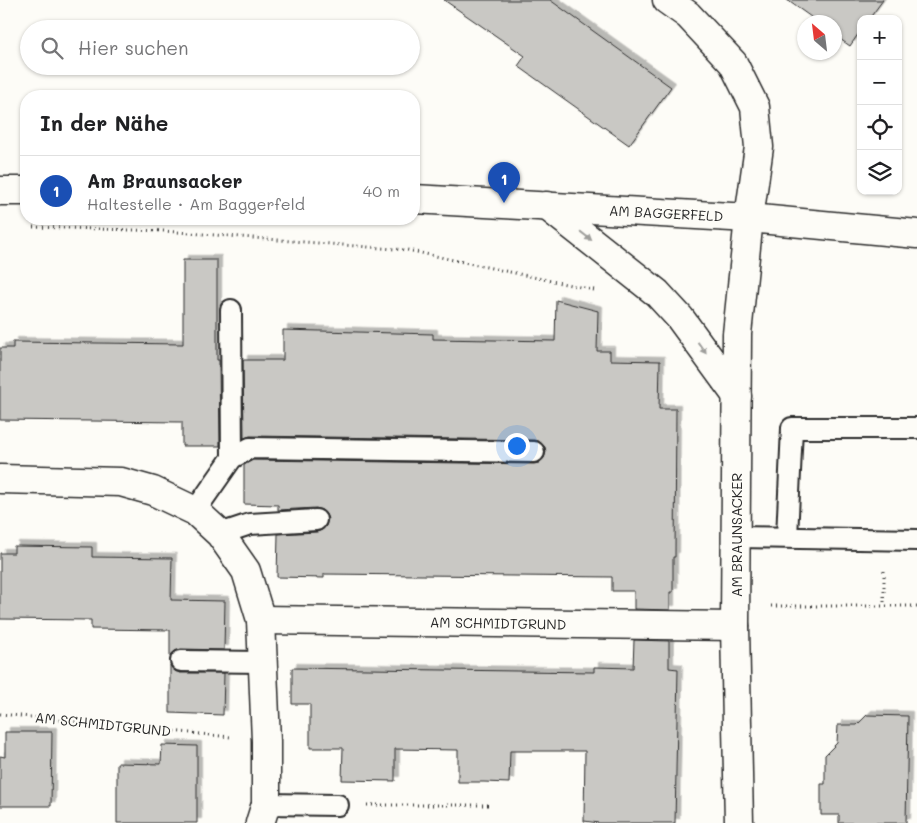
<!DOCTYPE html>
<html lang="de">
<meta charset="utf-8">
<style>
:root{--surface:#fff;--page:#f2f2f2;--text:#202124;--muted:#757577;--line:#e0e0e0;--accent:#b45309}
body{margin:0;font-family:Mali,sans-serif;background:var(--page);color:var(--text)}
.controls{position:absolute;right:15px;top:15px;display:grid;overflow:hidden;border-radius:10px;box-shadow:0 1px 4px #0004}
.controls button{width:45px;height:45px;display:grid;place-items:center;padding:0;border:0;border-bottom:1px solid var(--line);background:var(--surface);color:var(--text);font:25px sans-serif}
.compass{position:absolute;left:797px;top:15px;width:45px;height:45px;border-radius:50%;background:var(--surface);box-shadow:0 1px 4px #0004;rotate:332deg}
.you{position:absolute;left:516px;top:445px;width:18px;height:18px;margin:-12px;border:4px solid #fff;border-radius:50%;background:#1a73e8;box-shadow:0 0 0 8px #1a73e833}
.badge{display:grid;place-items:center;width:32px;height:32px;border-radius:50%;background:var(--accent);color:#fff;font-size:16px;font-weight:700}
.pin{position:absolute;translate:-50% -41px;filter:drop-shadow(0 1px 2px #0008)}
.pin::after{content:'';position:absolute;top:26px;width:18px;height:15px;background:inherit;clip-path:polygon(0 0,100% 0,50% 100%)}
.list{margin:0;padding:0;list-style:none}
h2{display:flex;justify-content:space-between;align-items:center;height:65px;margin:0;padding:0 20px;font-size:21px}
h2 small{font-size:16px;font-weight:400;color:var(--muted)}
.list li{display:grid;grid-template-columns:32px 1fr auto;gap:15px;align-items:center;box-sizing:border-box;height:70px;padding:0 20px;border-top:1px solid var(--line)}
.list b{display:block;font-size:19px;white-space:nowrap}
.list p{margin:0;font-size:16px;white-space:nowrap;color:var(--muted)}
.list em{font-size:16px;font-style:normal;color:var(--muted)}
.icon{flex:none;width:28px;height:28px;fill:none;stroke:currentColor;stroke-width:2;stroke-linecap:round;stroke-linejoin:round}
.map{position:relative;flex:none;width:917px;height:823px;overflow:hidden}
.search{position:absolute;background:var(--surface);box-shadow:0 1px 4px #0004;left:20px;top:20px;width:400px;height:55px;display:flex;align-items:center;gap:12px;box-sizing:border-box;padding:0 18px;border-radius:28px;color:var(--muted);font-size:19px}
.panel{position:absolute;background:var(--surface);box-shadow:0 1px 4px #0004;left:20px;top:90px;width:400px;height:135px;border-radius:20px}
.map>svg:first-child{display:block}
.building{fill:#c9c8c4;stroke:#2b2b2b;filter:url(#shadow)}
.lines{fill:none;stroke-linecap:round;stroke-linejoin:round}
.lane-casing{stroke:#2b2b2b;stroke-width:24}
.street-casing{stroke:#2b2b2b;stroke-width:31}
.secondary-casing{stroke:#2b2b2b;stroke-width:31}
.path{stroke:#2b2b2b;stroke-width:3;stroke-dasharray:1 4;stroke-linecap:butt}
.lane{stroke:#fdfcf7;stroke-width:20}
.street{stroke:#fdfcf7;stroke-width:28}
.secondary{stroke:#fdfcf7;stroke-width:28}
.oneway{fill:#9e9e9b}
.labels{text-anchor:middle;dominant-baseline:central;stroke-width:4.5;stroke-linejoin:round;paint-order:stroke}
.street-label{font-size:14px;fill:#2b2b2b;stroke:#fdfcf7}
</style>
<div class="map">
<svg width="917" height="823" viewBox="0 0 917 823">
<defs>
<filter id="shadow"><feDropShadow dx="4.5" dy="-4.5" stdDeviation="0" flood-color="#0004"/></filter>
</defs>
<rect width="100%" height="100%" fill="#fdfcf7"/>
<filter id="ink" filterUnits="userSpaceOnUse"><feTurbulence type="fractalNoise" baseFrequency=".02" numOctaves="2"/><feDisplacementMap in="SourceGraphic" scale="10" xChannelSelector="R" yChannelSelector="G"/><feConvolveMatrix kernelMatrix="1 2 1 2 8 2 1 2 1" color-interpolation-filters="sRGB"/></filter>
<g filter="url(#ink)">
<g class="building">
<path d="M444 0H550L671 87 629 145 518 66 525 56Z"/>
<path d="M787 0H883L869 19H861V30L850 46 834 35V22H818Z"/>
<path d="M183 260H217V360H219L220 446H182V422L0 420V348H13V342L183 344Z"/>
<path d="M556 300 598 311 597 351H610V360L660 361 659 409H676L675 557H673V592H670V610L634 609V591H612V577L324 574V578L277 577 278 534 317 532 322 530 326 526 328 519 326 514 322 510 316 508 278 510V505L244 504V465L253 460 534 464 539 463 544 458 546 452 545 447 540 442 534 440 250 436 244 438 243 360H283V330L433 334V339L555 341Z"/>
<path d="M14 546 92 547V557L172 558 171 600 225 601 224 650 181 649 175 651 170 657V630L91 629V620L0 619V553H14Z"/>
<path d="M634 640 669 641V668L678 669 675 823H599L584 821 585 751H510L509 783 484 782H458V750L395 749V781L342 780 343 748H310V704H292V668L594 672V667L633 668Z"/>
<path d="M170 665 175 671 180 673H224L223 715 170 713Z"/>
<path d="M867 715 908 716 906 823H839V815H821V784H825V755L837 743 838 725H857Z"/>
<path d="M5 732H52L51 806H0V756L5 757Z"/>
<path d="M162 745 197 746V823H117V763L161 764Z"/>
</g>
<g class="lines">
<defs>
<g id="lane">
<path d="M231 310 232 458"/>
<path d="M195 511 232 458 250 448 534 452"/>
<path d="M220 534 250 524 316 520"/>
<path d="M736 537 917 540"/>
<path d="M787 537 792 428H917"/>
<path d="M181 661 263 662"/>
<path d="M266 804 338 805"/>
</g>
<g id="street">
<path d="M667 0 688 15 733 63 755 107 759 147 749 218 737 334 735 626 739 823"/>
<path d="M0 479 121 482 153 491 195 511 220 534 246 571 261 620 266 741V804L260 823"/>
<path d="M261 620 735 626"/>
</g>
<g id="secondary">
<path d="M0 191H26"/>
<path d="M414 199 749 218 917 234"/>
<path d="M547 206 657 293 680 318 737 396"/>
</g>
</defs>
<use href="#lane" class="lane-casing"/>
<use href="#street" class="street-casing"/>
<use href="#secondary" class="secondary-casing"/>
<g class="path">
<path d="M33 227 164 231 407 250 594 290"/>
<path d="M884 571V605"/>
<path d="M771 606H917"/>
<path d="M0 714 231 737"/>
<path d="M367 805H491"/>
</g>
<use href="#lane" class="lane"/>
<use href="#street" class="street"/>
<use href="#secondary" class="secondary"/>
</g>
<defs><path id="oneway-solid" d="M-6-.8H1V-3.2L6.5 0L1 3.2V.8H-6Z" transform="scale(1.25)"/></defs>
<g class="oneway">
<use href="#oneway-solid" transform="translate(586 236) rotate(38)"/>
<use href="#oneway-solid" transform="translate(702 348) rotate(54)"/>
</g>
</g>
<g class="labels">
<g class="street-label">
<text transform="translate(666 213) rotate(3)">AM BAGGERFELD</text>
<text transform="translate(736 535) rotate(-90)">AM BRAUNSACKER</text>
<text transform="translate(498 623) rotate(1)">AM SCHMIDTGRUND</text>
<text transform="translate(103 724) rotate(6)">AM SCHMIDTGRUND</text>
</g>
</g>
</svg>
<div class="controls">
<button>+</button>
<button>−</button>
<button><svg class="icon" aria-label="locate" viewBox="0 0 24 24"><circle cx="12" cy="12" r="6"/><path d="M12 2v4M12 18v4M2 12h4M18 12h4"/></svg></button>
<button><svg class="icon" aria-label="layers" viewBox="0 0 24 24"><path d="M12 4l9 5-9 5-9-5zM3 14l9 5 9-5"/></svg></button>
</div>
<svg class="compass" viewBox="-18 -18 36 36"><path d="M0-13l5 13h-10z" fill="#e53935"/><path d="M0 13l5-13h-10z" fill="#757577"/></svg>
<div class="you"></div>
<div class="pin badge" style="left:504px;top:203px;background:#1a4fb4">1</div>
<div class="search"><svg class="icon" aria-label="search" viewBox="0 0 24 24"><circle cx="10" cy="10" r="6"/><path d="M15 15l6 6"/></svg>Hier suchen</div>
<section class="panel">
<h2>In der Nähe<small></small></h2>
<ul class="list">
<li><span class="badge" style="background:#1a4fb4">1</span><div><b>Am Braunsacker</b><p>Haltestelle · Am Baggerfeld</p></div><em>40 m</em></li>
</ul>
</section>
</div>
